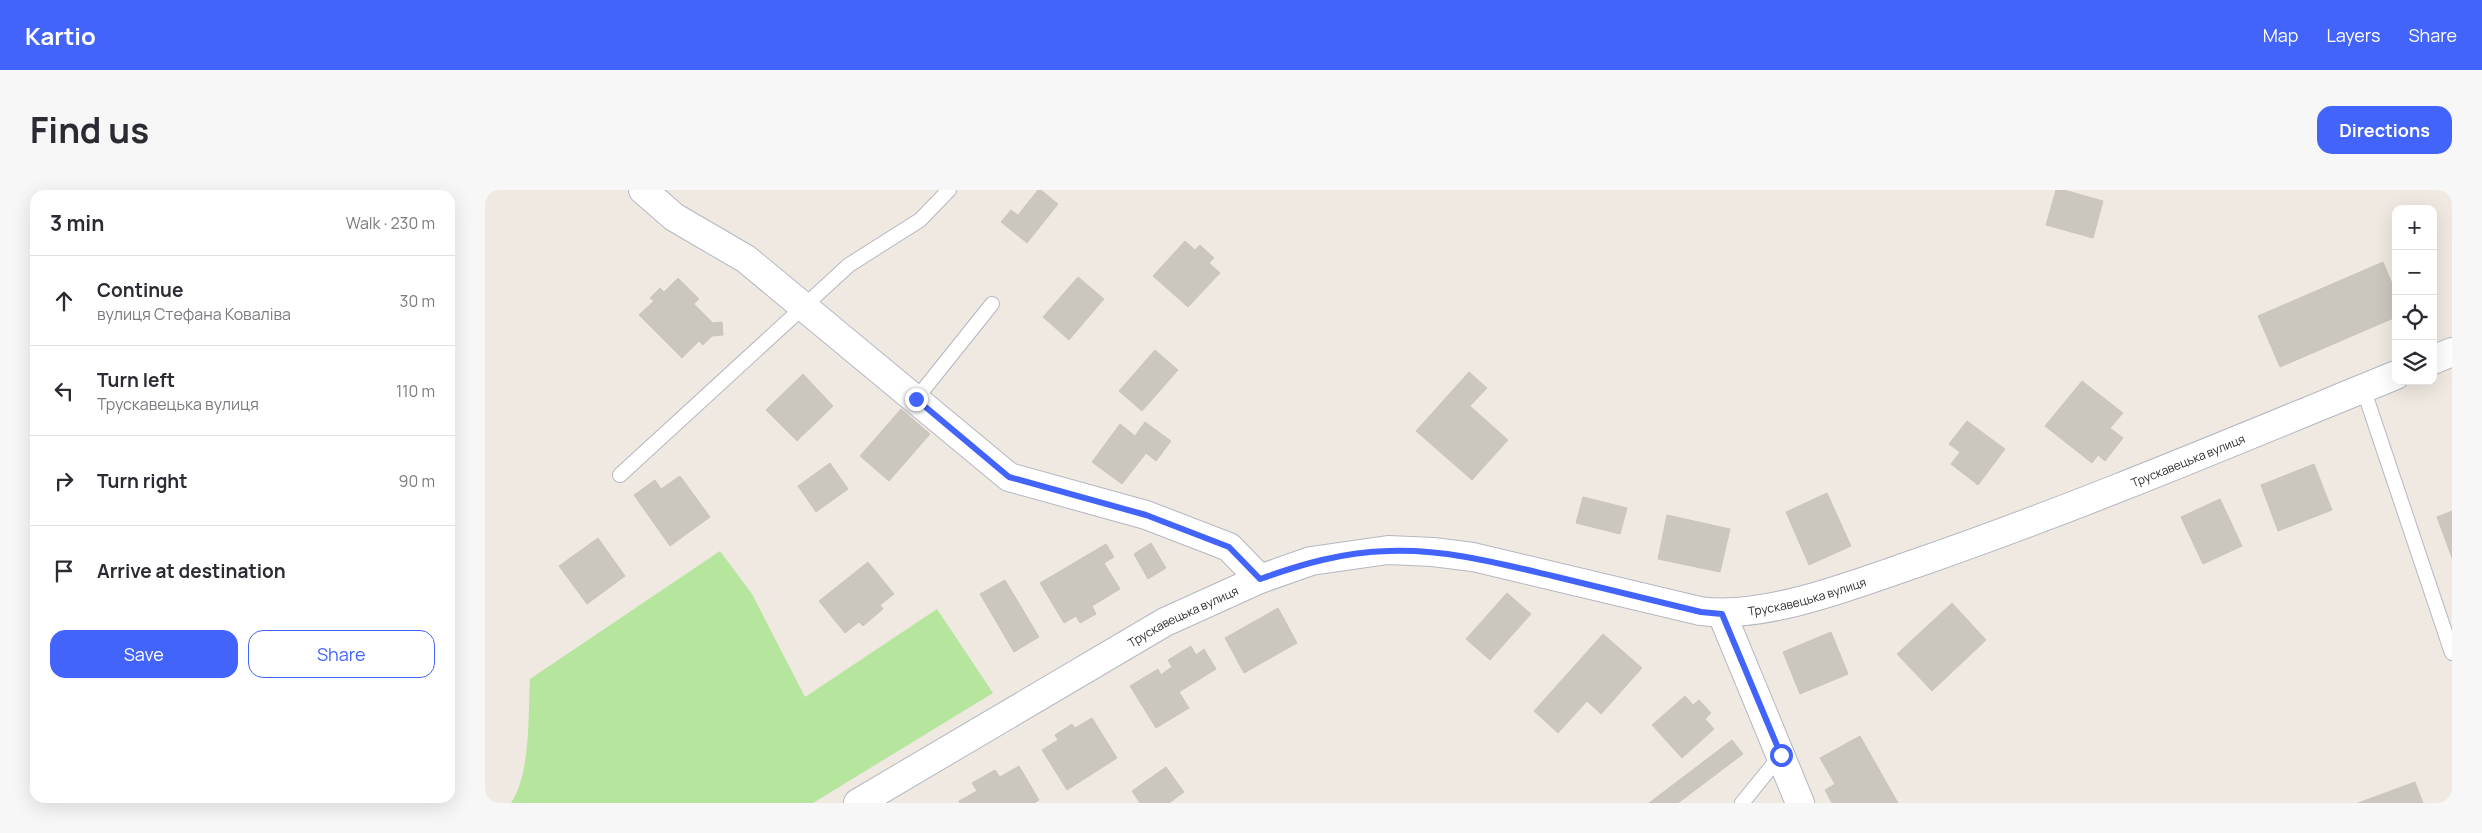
<!DOCTYPE html>
<meta charset="utf-8">
<style>
:root{--surface:#fff;--page:#f7f7f7;--text:#2b2b33;--muted:#7c7c81;--line:#e1e1e2;--accent:#4264fb}
body{margin:0;font-family:Manrope,sans-serif;background:var(--page);color:var(--text)}
.controls{position:absolute;right:15px;top:15px;display:grid;overflow:hidden;border-radius:10px;box-shadow:0 5px 20px #0002}
.controls button{width:45px;height:45px;display:grid;place-items:center;padding:0;border:0;border-bottom:1px solid var(--line);background:var(--surface);color:var(--text);font:25px sans-serif}
.stop{position:absolute;width:15px;height:15px;margin:-11px;border:4px solid #4264fb;border-radius:50%;background:#fff}
.stop.end{background:#4264fb;border-color:#fff;box-shadow:0 1px 5px #0008}
.list{margin:0;padding:0;list-style:none}
h2{display:flex;justify-content:space-between;align-items:center;height:65px;margin:0;padding:0 20px;font-size:21px}
h2 small{font-size:16px;font-weight:400;color:var(--muted)}
.list li{display:grid;grid-template-columns:32px 1fr auto;gap:15px;align-items:center;box-sizing:border-box;height:90px;padding:0 20px;border-top:1px solid var(--line)}
.list b{display:block;font-size:19px;white-space:nowrap}
.list p{margin:0;font-size:16px;white-space:nowrap;color:var(--muted)}
.list em{font-size:16px;font-style:normal;color:var(--muted)}
.actions{display:flex;gap:10px;padding:15px 20px}
.actions a{flex:1;padding:11px 0;border:1px solid var(--accent);border-radius:15px;text-align:center;font-size:18px;color:var(--accent)}
.actions .main{background:var(--accent);color:#fff}
.icon{flex:none;width:28px;height:28px;fill:none;stroke:currentColor;stroke-width:2;stroke-linecap:round;stroke-linejoin:round}
.map{position:relative;flex:none;width:1967px;height:613px;overflow:hidden;border-radius:15px}
header{display:flex;align-items:center;gap:30px;box-sizing:border-box;height:70px;padding:0 25px;background:var(--accent);color:#fff}
header strong{font-size:24px}
nav{display:flex;gap:28px;margin-inline-start:auto;font-size:18px}
.intro{display:flex;align-items:center;justify-content:space-between;box-sizing:border-box;height:120px;padding:0 30px}
h1{margin:0;font-size:35px}
.button{padding:12px 22px;border-radius:15px;background:var(--accent);color:#fff;font-size:18px;font-weight:700}
main{display:flex;gap:30px;padding:0 30px}
aside{flex:1;background:var(--surface);border-radius:15px;box-shadow:0 5px 20px #0002}
.map>svg:first-child{display:block}
.green{fill:#b6e59e}
.building{fill:#cbc7bf;stroke:#cbc5ba}
.lines{fill:none;stroke-linecap:round;stroke-linejoin:round}
.lane-casing{stroke:#b4b7c1;stroke-width:16}
.street-casing{stroke:#b4b7c1;stroke-width:30}
.secondary-casing{stroke:#b4b7c1;stroke-width:30}
.lane{stroke:#fff;stroke-width:14}
.street{stroke:#fff;stroke-width:28}
.secondary{stroke:#fff;stroke-width:28}
.route{stroke:#4264fb;stroke-width:6}
.labels{text-anchor:middle;dominant-baseline:central;stroke-width:5;stroke-linejoin:round;paint-order:stroke}
.street-label{font-size:12px;fill:#2e2e2e;stroke:#fff}
</style>
<header>
<strong>Kartio</strong>
<nav><a>Map</a><a>Layers</a><a>Share</a></nav>
</header>
<div class="intro"><h1>Find us</h1><a class="button">Directions</a></div>
<main>
<aside>
<h2>3 min<small>Walk · 230 m</small></h2>
<ul class="list">
<li><svg class="icon" aria-label="ahead" viewBox="0 0 24 24"><path d="M12 20V5M6 11l6-6 6 6"/></svg><div><b>Continue</b><p>вулиця Стефана Коваліва</p></div><em>30 m</em></li>
<li><svg class="icon" aria-label="left" viewBox="0 0 24 24"><path d="M17 20v-9H6M10 6l-5 5 5 5"/></svg><div><b>Turn left</b><p>Трускавецька вулиця</p></div><em>110 m</em></li>
<li><svg class="icon" aria-label="right" viewBox="0 0 24 24"><path d="M7 20v-9h11M14 6l5 5-5 5"/></svg><div><b>Turn right</b></div><em>90 m</em></li>
<li><svg class="icon" aria-label="arrive" viewBox="0 0 24 24"><path d="M6 21V4h12l-3 4 3 4H6"/></svg><div><b>Arrive at destination</b></div></li>
</ul>
<div class="actions"><a class="main">Save</a><a>Share</a></div>
</aside>
<div class="map">
<svg width="1967" height="613" viewBox="0 0 1967 613">
<rect width="100%" height="100%" fill="#efe9e1"/>
<path class="green" d="M235 361 267 404 320 507 452 419 508 503 328 613H26C46 584 43 524 45 489Z"/>
<g class="building">
<path d="M553 0H556L573 14 542 53 516 32 526 20 533 25Z"/>
<path d="M1571 0H1579L1618 11 1608 48 1561 35Z"/>
<path d="M700 51 710 60 715 55 729 68 724 73 735 83 703 117 668 86Z"/>
<path d="M1898 72 1911 103V127L1795 177 1773 126Z"/>
<path d="M593 87 619 109 584 150 558 127Z"/>
<path d="M193 88 214 109 209 114 228 133 237 132 238 145 227 146 218 155 214 151 197 168 154 125 169 111 165 108 175 98 179 102Z"/>
<path d="M670 160 693 180 657 221 634 201Z"/>
<path d="M984 182 1002 198 985 216 1023 250 987 290 931 241Z"/>
<path d="M318 184 348 216 312 251 281 220Z"/>
<path d="M1597 191 1638 223 1625 238 1638 248 1620 271 1613 265 1607 273 1560 236Z"/>
<path d="M416 219 445 244 404 291 375 266Z"/>
<path d="M1482 231 1520 259 1493 295 1466 274 1475 262 1464 254Z"/>
<path d="M660 232 686 251 671 271 661 263 637 294 607 272 635 234 650 246Z"/>
<path d="M345 273 363 299 331 322 313 296Z"/>
<path d="M1829 274 1847 320 1793 341 1776 295Z"/>
<path d="M195 286 225 327 185 356 149 305 170 290 176 299Z"/>
<path d="M1342 303 1366 356 1324 375 1301 322Z"/>
<path d="M1098 307 1142 318 1135 344 1091 333Z"/>
<path d="M1735 309 1757 356 1718 374 1696 327Z"/>
<path d="M1967 321V368L1952 327Z"/>
<path d="M1182 325 1245 339 1235 382 1173 369Z"/>
<path d="M113 348 140 386 102 414 74 376Z"/>
<path d="M666 353 681 378 663 389 649 364Z"/>
<path d="M621 354 629 367 619 373 635 399 607 416 611 424 595 433 591 426 579 433 555 393Z"/>
<path d="M383 372 409 404 395 415 398 419 378 436 374 432 360 443 334 411Z"/>
<path d="M520 390 554 447 529 462 495 404Z"/>
<path d="M1022 403 1046 424 1005 470 981 449Z"/>
<path d="M1467 413 1501 450 1447 501 1412 464Z"/>
<path d="M793 418 812 453 759 483 740 448Z"/>
<path d="M1346 442 1363 484 1315 504 1298 462Z"/>
<path d="M1118 444 1157 478 1116 524 1102 511 1073 543 1049 521Z"/>
<path d="M706 456 711 465 719 459 731 479 694 502 681 481 687 477 683 470Z"/>
<path d="M673 479 676 485 681 481 704 518 671 538 645 496Z"/>
<path d="M1200 506 1208 515 1214 510 1226 523 1220 529 1229 539 1197 568 1167 535Z"/>
<path d="M607 528 632 568 582 600 557 560 573 550 570 545 587 534 590 538Z"/>
<path d="M1375 546 1413 613H1347L1340 600 1350 594 1335 568Z"/>
<path d="M1247 550 1258 564 1193 613H1164Z"/>
<path d="M534 576 554 610 549 613H475L474 611 492 601 487 593 510 580 515 587Z"/>
<path d="M681 577 699 602 684 613H655L647 601Z"/>
<path d="M1930 592 1938 613H1873Z"/>
</g>
<g class="lines">
<defs>
<g id="lane">
<path d="M1878 198 1967 463"/>
<path d="M431 209 507 114"/>
<path d="M135 285 364 75 435 30 464 0"/>
<path d="M1257 613 1296 565"/>
</g>
<path id="street" d="M158 0 189 27 261 69 524 287 661 325 744 357 775 389"/>
<g id="secondary">
<path d="M1948 170 1967 162"/>
<path d="M1237 424 1315 613"/>
<path id="s1" d="M373 613 680 432 775 389 826 371 903 360 948 362 988 367 1215 421C1281 430 1370 394 1432 373 1594 317 1752 250 1911 185"/>
</g>
</defs>
<use href="#lane" class="lane-casing"/>
<use href="#street" class="street-casing"/>
<use href="#secondary" class="secondary-casing"/>
<use href="#lane" class="lane"/>
<use href="#street" class="street"/>
<use href="#secondary" class="secondary"/>
</g>
<g class="lines">
<path class="route" d="M431 209 524 287 661 325 744 357 775 389C817 374 858 362 904 361 960 359 1013 373 1068 386 1117 398 1166 410 1216 422L1237 424 1296 565"/>
</g>
<g class="labels">
<g class="street-label">
<text stroke="none"><textPath href="#s1" startOffset="1425">Трускавецька вулиця</textPath></text>
<text stroke="none"><textPath href="#s1" startOffset="1020">Трускавецька вулиця</textPath></text>
<text stroke="none"><textPath href="#s1" startOffset="375">Трускавецька вулиця</textPath></text>
</g>
</g>
</svg>
<div class="controls">
<button>+</button>
<button>−</button>
<button><svg class="icon" aria-label="locate" viewBox="0 0 24 24"><circle cx="12" cy="12" r="6"/><path d="M12 2v4M12 18v4M2 12h4M18 12h4"/></svg></button>
<button><svg class="icon" aria-label="layers" viewBox="0 0 24 24"><path d="M12 4l9 5-9 5-9-5zM3 14l9 5 9-5"/></svg></button>
</div>
<div class="stop" style="left:1296px;top:565px"></div>
<div class="stop end" style="left:431px;top:209px"></div>
</div>
</main>
